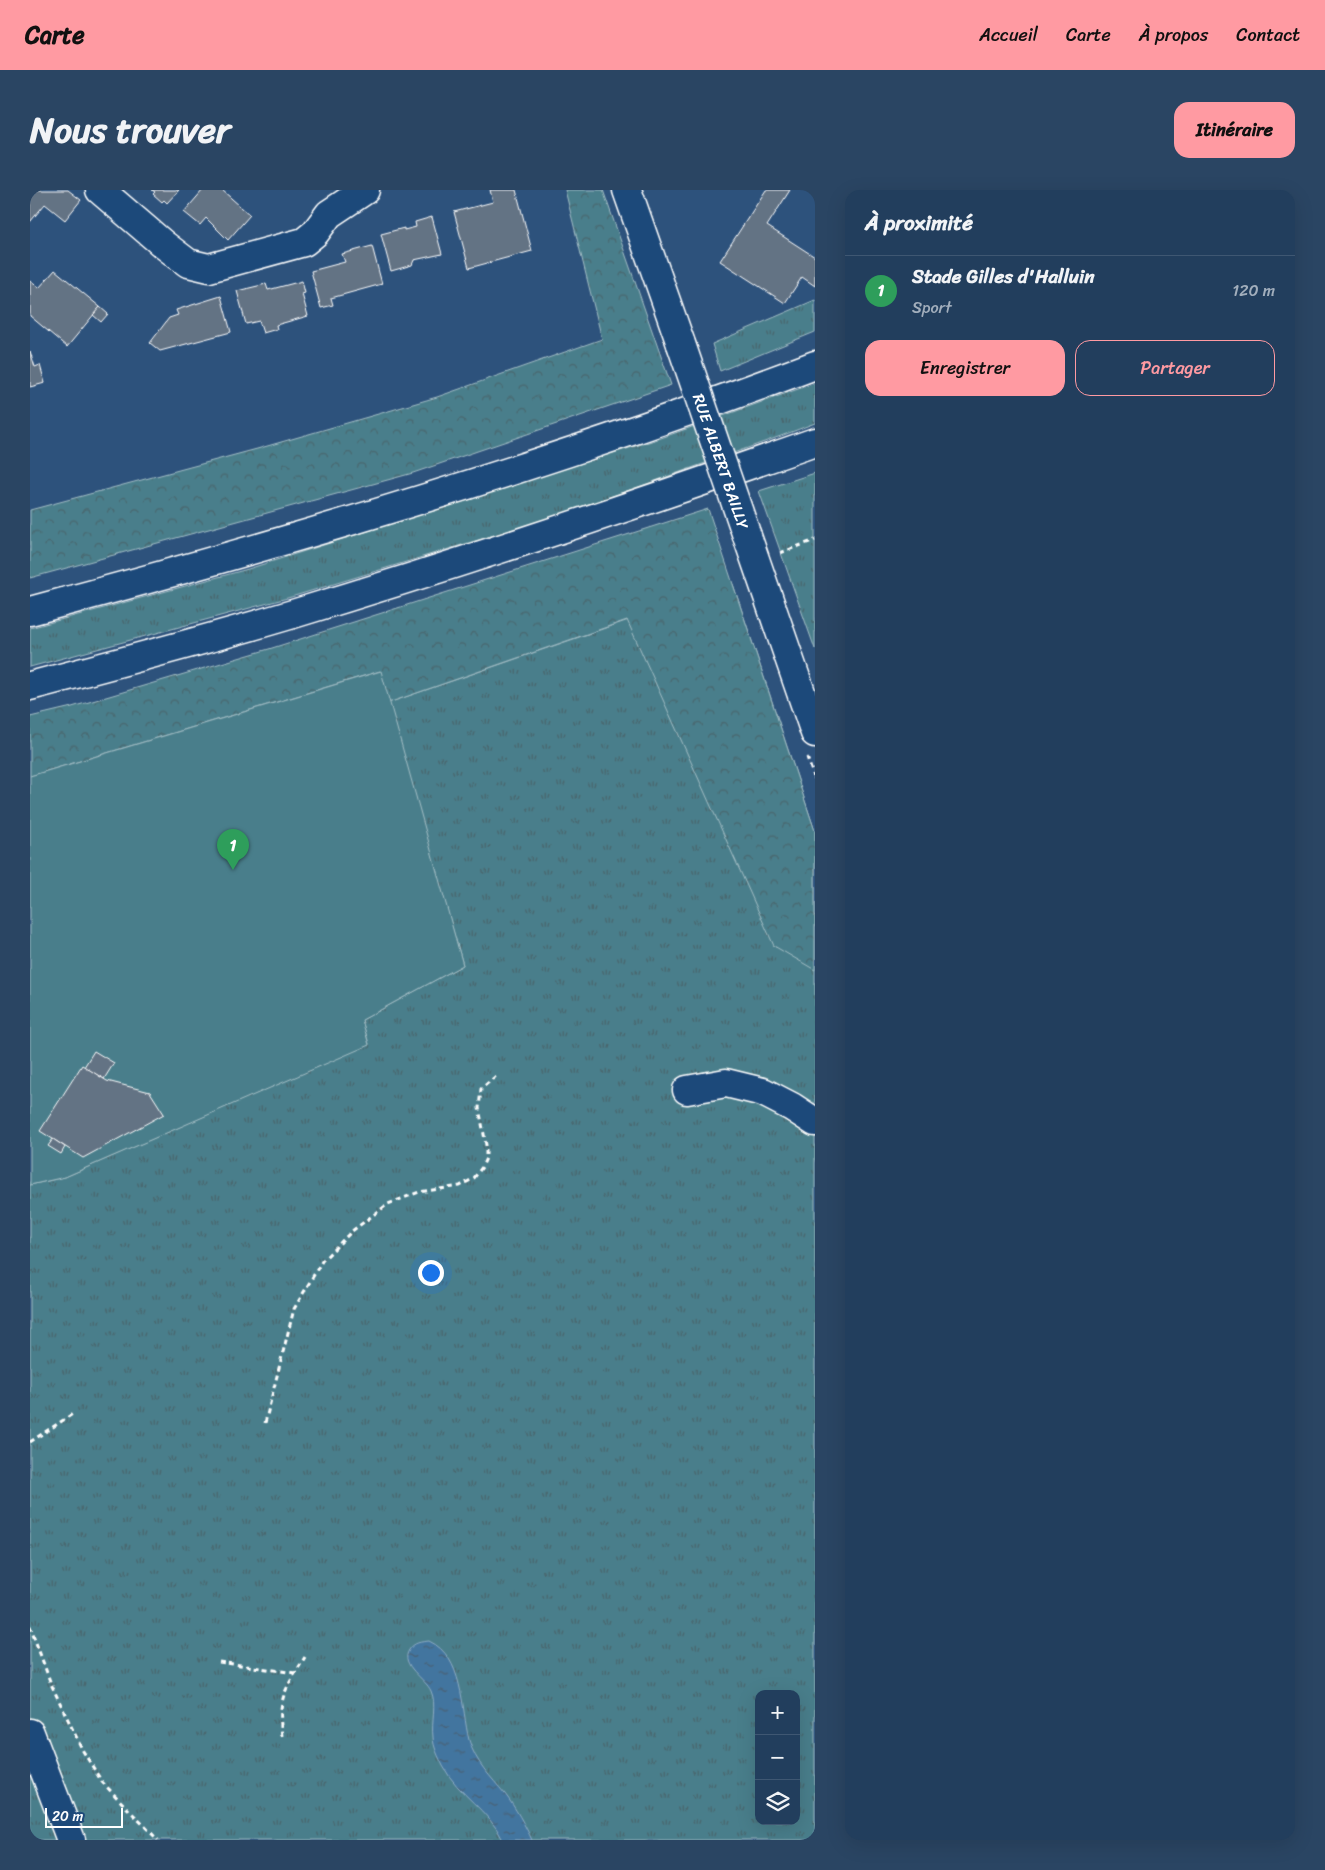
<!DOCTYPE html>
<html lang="fr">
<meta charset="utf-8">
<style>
:root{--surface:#223e5d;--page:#2a4563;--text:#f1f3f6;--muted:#a2aebc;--line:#3f5772;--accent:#ff9aa2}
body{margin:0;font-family:Sriracha,sans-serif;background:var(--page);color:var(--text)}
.controls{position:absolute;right:15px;bottom:15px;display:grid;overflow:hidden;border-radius:10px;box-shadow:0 5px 20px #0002}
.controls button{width:45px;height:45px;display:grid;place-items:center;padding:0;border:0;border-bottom:1px solid var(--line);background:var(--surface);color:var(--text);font:25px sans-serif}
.scale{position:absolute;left:15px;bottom:12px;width:78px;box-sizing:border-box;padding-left:5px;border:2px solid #fff;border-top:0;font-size:14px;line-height:18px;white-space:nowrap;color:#fff;-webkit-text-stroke:4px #1f4a7a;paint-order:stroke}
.you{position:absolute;left:400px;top:1082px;width:18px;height:18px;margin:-12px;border:4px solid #fff;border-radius:50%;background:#1a73e8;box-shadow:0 0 0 8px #1a73e833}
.badge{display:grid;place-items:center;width:32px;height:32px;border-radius:50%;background:var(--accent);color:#fff;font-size:16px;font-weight:700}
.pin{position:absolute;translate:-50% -41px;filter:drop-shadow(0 1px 2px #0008)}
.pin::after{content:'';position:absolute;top:26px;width:18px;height:15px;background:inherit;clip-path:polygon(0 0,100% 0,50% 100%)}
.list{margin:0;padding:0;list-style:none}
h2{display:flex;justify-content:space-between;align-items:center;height:65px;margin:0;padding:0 20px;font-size:21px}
h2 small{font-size:16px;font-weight:400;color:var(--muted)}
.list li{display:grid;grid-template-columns:32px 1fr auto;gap:15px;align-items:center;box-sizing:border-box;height:70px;padding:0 20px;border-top:1px solid var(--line)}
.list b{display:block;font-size:19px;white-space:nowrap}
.list p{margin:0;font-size:16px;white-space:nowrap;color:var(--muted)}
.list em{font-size:16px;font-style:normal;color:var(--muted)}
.actions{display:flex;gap:10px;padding:15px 20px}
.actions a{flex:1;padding:11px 0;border:1px solid var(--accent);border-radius:15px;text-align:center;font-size:18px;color:var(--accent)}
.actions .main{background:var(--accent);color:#111}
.icon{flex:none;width:28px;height:28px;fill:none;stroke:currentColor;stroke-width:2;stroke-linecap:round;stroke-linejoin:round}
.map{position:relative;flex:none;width:785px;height:1650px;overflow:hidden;border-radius:15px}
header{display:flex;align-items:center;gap:30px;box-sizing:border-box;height:70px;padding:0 25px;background:var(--accent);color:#111}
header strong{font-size:24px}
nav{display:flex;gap:28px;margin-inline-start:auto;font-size:18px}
.intro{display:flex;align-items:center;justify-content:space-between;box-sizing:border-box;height:120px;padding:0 30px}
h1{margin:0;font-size:35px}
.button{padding:12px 22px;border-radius:15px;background:var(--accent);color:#111;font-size:18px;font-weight:700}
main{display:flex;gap:30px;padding:0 30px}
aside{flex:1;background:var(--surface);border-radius:15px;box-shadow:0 5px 20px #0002}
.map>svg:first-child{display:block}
.grass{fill:url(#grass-tufts);stroke:#a4bec5;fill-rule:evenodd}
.forest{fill:url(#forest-crowns);stroke:#a4bec5}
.pitch{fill:#497e8b;stroke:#a4bec5}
.water{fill:url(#water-ripples);stroke:#8eacc5}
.building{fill:#647384;stroke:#fff}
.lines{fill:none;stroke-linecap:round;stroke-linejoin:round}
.minor-casing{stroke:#fff;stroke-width:31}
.major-casing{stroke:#fff;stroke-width:31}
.highway-casing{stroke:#fff;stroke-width:31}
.path{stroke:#fff;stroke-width:3;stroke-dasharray:5 4;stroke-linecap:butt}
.minor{stroke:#1f4a7a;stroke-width:28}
.major{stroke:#1f4a7a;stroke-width:28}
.highway{stroke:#1f4a7a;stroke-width:28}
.major-bridge-casing{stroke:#fff;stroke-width:31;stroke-linecap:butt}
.major-bridge{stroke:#1f4a7a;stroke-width:28}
.labels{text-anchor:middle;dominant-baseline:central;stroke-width:4;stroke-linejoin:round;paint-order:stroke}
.street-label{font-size:16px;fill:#fff;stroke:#1f4a7a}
</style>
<header>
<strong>Carte</strong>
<nav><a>Accueil</a><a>Carte</a><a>À propos</a><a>Contact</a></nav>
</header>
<div class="intro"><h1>Nous trouver</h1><a class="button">Itinéraire</a></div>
<main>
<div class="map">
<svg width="785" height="1650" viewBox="0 0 785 1650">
<defs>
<pattern id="grass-tufts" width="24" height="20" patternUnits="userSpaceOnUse" patternTransform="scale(1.25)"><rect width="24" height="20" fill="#497e8b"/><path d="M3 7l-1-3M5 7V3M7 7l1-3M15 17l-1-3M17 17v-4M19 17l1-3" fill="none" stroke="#4a656c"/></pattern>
<pattern id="forest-crowns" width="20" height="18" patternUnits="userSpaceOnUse" patternTransform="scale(1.25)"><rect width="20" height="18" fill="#497e8b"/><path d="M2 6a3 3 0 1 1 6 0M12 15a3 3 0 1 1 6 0" fill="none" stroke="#4a656c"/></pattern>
<pattern id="water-ripples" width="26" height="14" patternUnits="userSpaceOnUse" patternTransform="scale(1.25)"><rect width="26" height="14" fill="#42759f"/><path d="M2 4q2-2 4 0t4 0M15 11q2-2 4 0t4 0" fill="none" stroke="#485e71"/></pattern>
</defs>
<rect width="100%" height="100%" fill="#2d527c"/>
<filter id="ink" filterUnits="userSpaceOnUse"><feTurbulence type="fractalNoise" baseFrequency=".02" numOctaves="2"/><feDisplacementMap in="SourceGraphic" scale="10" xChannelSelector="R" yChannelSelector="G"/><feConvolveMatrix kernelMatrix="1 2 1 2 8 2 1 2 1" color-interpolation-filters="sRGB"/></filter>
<g filter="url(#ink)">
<g class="grass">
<path d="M785 110V142L690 181 682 154Z"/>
<path d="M785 193V233L751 246 527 326 261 407 0 477V438L218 379 631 248Z"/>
<path d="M785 283V459L729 301Z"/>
<path d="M703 394 785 641V1650H0V995L35 987 339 854 332 830 433 775 358 513ZM729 1504H766V1631H729Z"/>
</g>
<g class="forest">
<path d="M535 0H573L641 195 383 283 0 388V320L227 259 407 207 572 149Z"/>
<path d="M678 319 785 641V780L744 756 597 430 358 513 350 481 0 586V527L42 517 239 459Z"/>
</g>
<path class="pitch" d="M351 481 433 775 332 830 339 855 35 987 0 995V586Z"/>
<path class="water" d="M399 1451C434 1467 431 1518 439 1550 445 1572 461 1587 475 1604 485 1617 495 1635 502 1650H473C459 1620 428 1605 413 1576 409 1568 403 1556 403 1547 401 1532 407 1514 401 1501 396 1489 369 1475 379 1460 384 1452 391 1452 399 1451Z"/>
<g class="building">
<path d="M0 0H38L51 10 35 30 15 14 0 32Z"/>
<path d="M122 0H149L137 13 134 10 132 12 123 4 125 2Z"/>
<path d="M173 0H192L220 25 198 50 176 28 170 35 154 22Z"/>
<path d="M460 0H486L502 61 439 78 424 22 463 12Z"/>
<path d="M736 0H760L737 36 785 67V96L772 87 755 113 690 71Z"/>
<path d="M402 27 412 64 384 70 382 75 361 81 351 44 374 38V40L386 37 385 32Z"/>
<path d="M342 56 352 94 301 108 303 115 291 118 281 81 315 72 312 64Z"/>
<path d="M25 80 70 117 37 157 0 126V91L9 98Z"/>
<path d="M272 91 275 103 272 104 278 126 246 135 247 139 233 143 229 131 216 134 207 101 236 94 238 100Z"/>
<path d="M191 106 201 142 130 161 120 153 139 128 148 125 146 120Z"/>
<path d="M70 117 78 124 71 132 63 125Z"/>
<path d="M0 161 5 177 10 175 15 193 0 197Z"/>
<path d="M64 861 84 873 74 889 54 877Z"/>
<path d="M52 875 77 891 120 902 134 924 53 968 10 941Z"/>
<path d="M23 949 35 957 31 964 18 956Z"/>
</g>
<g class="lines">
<defs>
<g id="minor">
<path d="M70 0 133 54 158 73 179 78 274 52 285 43 299 24 335 0"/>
<path d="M657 900 696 893 733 902 762 917 785 932"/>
<path d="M0 1543 41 1650"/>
</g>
<g id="major">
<path d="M597 0 651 154"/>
<path d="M717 346 785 543"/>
</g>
<g id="highway">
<path d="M0 421C265 351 529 272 785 175"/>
<path d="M0 496C88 473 176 450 263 424 439 371 612 313 785 252"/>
</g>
</defs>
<use href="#minor" class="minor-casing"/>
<use href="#major" class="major-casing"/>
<use href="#highway" class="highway-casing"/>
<g class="path">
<path d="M750 363 785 350"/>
<path d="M777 567 785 591"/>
<path d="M235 1233 264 1119 292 1071 322 1041 358 1014 389 1002 430 996 444 988 452 977 456 968V955L449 918 451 899 466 886"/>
<path d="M0 1252 44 1223"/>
<path d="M0 1436 21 1494 53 1561 72 1592 128 1650"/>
<path d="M189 1472 265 1483"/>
<path d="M252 1546C247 1507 256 1499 275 1467"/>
</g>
<use href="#minor" class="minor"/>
<use href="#major" class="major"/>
<use href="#highway" class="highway"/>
<defs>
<g id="major-bridge">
<path id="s1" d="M651 154 717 346"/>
</g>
</defs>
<use href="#major-bridge" class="major-bridge-casing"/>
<use href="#major-bridge" class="major-bridge"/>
</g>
</g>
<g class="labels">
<g class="street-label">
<text stroke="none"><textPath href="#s1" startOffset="124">RUE ALBERT BAILLY</textPath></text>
</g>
</g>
</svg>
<div class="controls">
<button>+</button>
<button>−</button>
<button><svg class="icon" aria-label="layers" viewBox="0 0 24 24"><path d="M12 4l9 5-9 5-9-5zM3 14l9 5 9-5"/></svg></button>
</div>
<div class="scale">20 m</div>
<div class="you"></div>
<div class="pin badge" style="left:203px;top:680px;background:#2e9e5b">1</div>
</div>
<aside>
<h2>À proximité<small></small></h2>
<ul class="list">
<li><span class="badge" style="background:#2e9e5b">1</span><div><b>Stade Gilles d'Halluin</b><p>Sport</p></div><em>120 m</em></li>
</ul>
<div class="actions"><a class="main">Enregistrer</a><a>Partager</a></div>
</aside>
</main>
